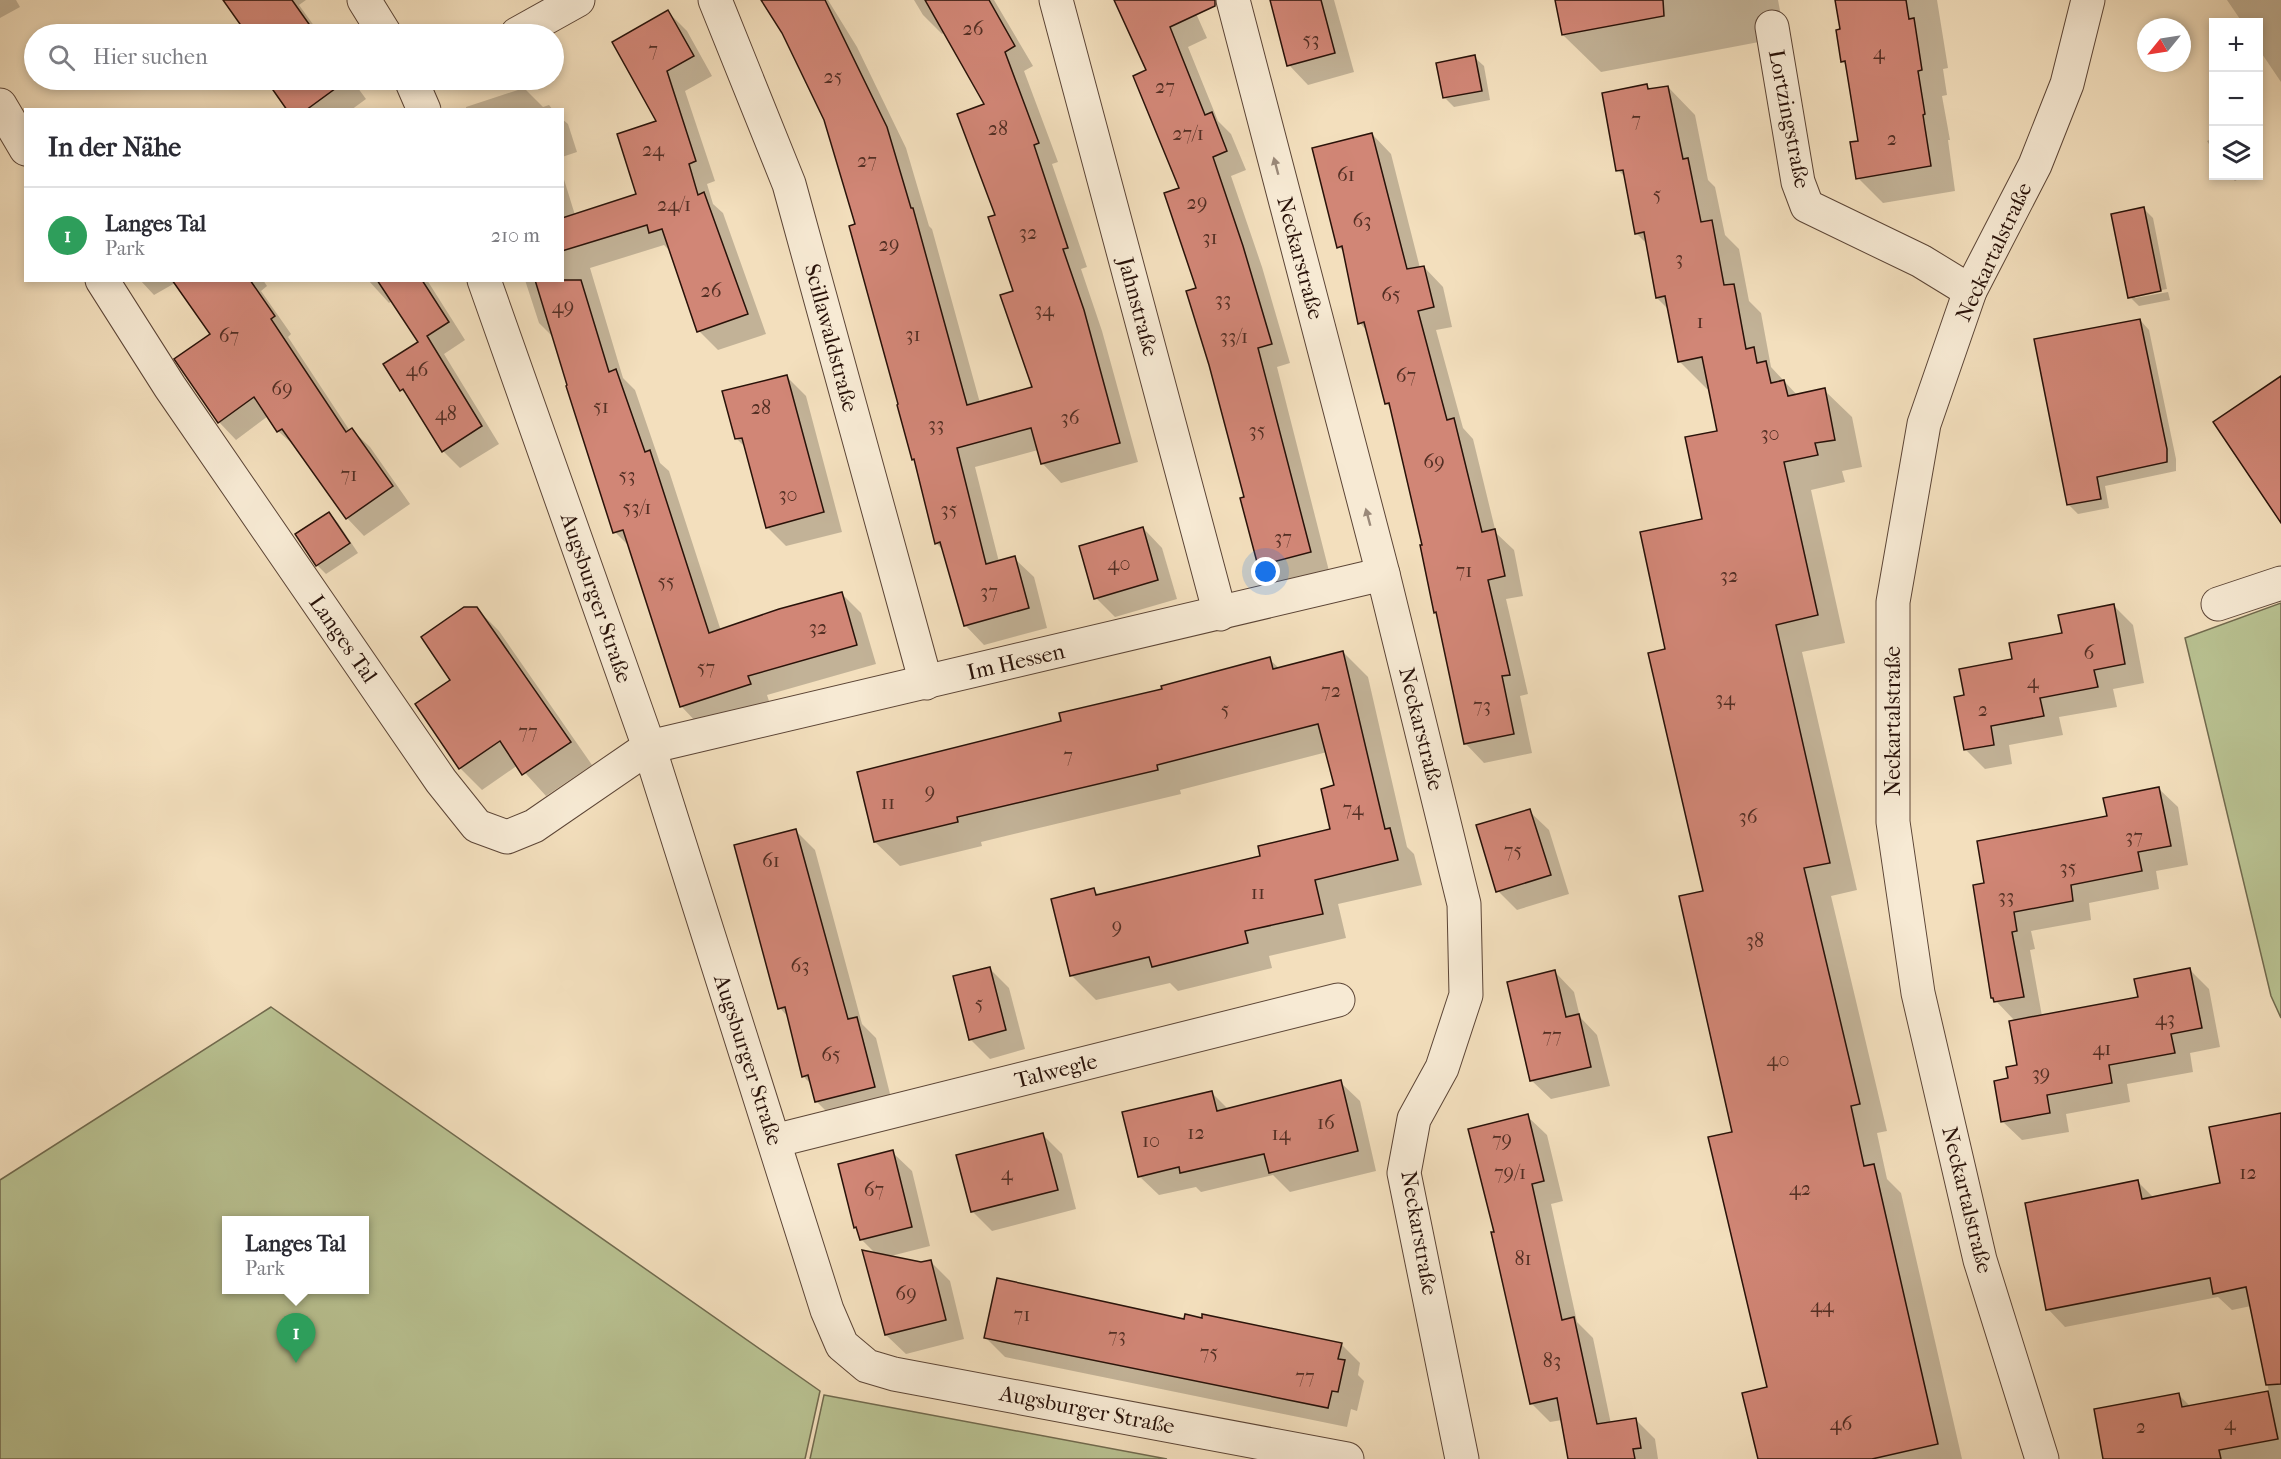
<!DOCTYPE html>
<html lang="de">
<meta charset="utf-8">
<style>
:root{--surface:#fff;--page:#f2f2f3;--text:#2b2b33;--muted:#7c7c81;--line:#e1e1e2;--accent:#8f2418}
body{margin:0;font-family:"IM FELL French Canon",serif;background:var(--page);color:var(--text)}
.controls{position:absolute;right:18px;top:18px;display:grid;overflow:hidden;border-radius:0px;box-shadow:0 3px 9px #0003}
.controls button{width:54px;height:54px;display:grid;place-items:center;padding:0;border:0;border-bottom:2px solid var(--line);background:var(--surface);color:var(--text);font:30px sans-serif}
.compass{position:absolute;left:2137px;top:18px;width:54px;height:54px;border-radius:50%;background:var(--surface);box-shadow:0 3px 9px #0003;rotate:240deg}
.you{position:absolute;left:1266px;top:572px;width:21px;height:21px;margin:-15px;border:4px solid #fff;border-radius:50%;background:#1a73e8;box-shadow:0 0 0 9px #1a73e833}
.badge{display:grid;place-items:center;width:39px;height:39px;border-radius:50%;background:var(--accent);color:#fff;font-size:20px;font-weight:700}
.pin{position:absolute;translate:-50% -50px;filter:drop-shadow(0 2px 3px #0008)}
.pin::after{content:'';position:absolute;top:32px;width:21px;height:18px;background:inherit;clip-path:polygon(0 0,100% 0,50% 100%)}
.popup{position:absolute;left:222px;top:1216px;width:147px;height:78px;box-sizing:border-box;display:grid;place-content:center;border-radius:0px;background:var(--surface);filter:drop-shadow(0 2px 4px #0005);font-size:20px;white-space:nowrap;color:var(--muted)}
.popup b{font-size:22px;color:var(--text)}
.popup::after{content:'';position:absolute;left:50%;top:100%;margin-left:-12px;border:12px solid transparent;border-top-color:var(--surface)}
.list{margin:0;padding:0;list-style:none}
h2{display:flex;justify-content:space-between;align-items:center;height:78px;margin:0;padding:0 24px;font-size:26px}
h2 small{font-size:20px;font-weight:400;color:var(--muted)}
.list li{display:grid;grid-template-columns:39px 1fr auto;gap:18px;align-items:center;box-sizing:border-box;height:96px;padding:0 24px;border-top:2px solid var(--line)}
.list b{display:block;font-size:22px;white-space:nowrap}
.list p{margin:0;font-size:20px;white-space:nowrap;color:var(--muted)}
.list em{font-size:20px;font-style:normal;color:var(--muted)}
.icon{flex:none;width:33px;height:33px;fill:none;stroke:currentColor;stroke-width:2;stroke-linecap:round;stroke-linejoin:round}
.map{position:relative;flex:none;width:2281px;height:1459px;overflow:hidden}
.search{position:absolute;background:var(--surface);box-shadow:0 3px 9px #0003;left:24px;top:24px;width:540px;height:66px;display:flex;align-items:center;gap:15px;box-sizing:border-box;padding:0 21px;border-radius:33px;color:var(--muted);font-size:22px}
.panel{position:absolute;background:var(--surface);box-shadow:0 3px 9px #0003;left:24px;top:108px;width:540px;height:174px;border-radius:0px}
.map>svg:first-child{display:block}
.green{fill:#b9c292;stroke:#716a4e;stroke-width:1.5;fill-rule:evenodd}
.shadow{fill:#0003}
.building{fill:#d18676;stroke:#291209;stroke-width:1.5}
.lines{fill:none;stroke-linecap:round;stroke-linejoin:round}
.street-casing{stroke:#5c4536;stroke-width:35}
.street{stroke:#f7ead4;stroke-width:33}
.oneway{fill:#9a8979}
.labels{text-anchor:middle;dominant-baseline:central;stroke-width:4.5;stroke-linejoin:round;paint-order:stroke}
.number-label{font-size:20px;fill:#532f24}
.street-label{font-size:22px;fill:#291209;stroke:#f7ead4}
</style>
<div class="map">
<svg width="2281" height="1459" viewBox="0 0 2281 1459">
<rect width="100%" height="100%" fill="#f3dfbd"/>
<filter id="stains"><feTurbulence type="fractalNoise" baseFrequency=".00333" numOctaves="4"/><feColorMatrix values="0 0 0 0 .2 0 0 0 0 .09 0 0 0 0 .02 0 0 0 .5 -.17"/></filter>
<radialGradient id="worn" r=".72"><stop offset=".6" stop-color="#630" stop-opacity="0"/><stop offset="1" stop-color="#630" stop-opacity=".3"/></radialGradient>
<g class="green">
<path d="M2281 603V1018L2271 996 2185 638Z"/>
<path d="M271 1007 820 1391 805 1459H0V1180ZM227 1220H365V1290H227Z"/>
<path d="M824 1395 1167 1459H810Z"/>
</g>
<g class="shadow">
<path d="M0 0H16L20 7 0 18Z"/>
<path d="M224 0H306L299 5 320 34H249Z"/>
<path d="M763 0H828L857 47 906 148 929 226 932 229 980 403 1034 389 1015 292 996 216 986 105 945 32 942 34 923 15 914 0H994L1033 66 1024 71 1058 162 1052 164 1087 267 1081 269 1102 331 1138 462 1061 483 1042 463 1038 450 975 467 999 562 1014 558 1034 577 1047 628 984 645 965 625 944 551 936 543 851 227 857 225 826 119 783 32Z"/>
<path d="M1116 0H1190L1207 38 1188 47 1218 121 1231 134 1246 170 1231 176 1262 267 1290 363 1277 367 1329 571 1279 585 1260 565 1198 289 1181 189 1148 71Z"/>
<path d="M1271 0H1334L1354 72 1308 85 1289 65Z"/>
<path d="M1557 0H1778L1785 37 1601 72 1563 35Z"/>
<path d="M1837 0H1937L1948 68 1943 69 1947 95 1942 96 1950 140H1948L1955 191 1883 203 1858 178 1859 142 1847 66 1842 61V30Z"/>
<path d="M2227 0H2281V82L2258 48V22H2242Z"/>
<path d="M668 12 687 31 712 76 685 91 715 181 707 184 713 204 723 213 766 334 718 350 699 331 670 251 664 245 590 268 623 378 635 390 660 463 669 471 721 631 841 593 861 613 876 664 767 695 770 704 700 726 681 706 630 547 615 532 555 339 539 323 525 280H562V173L575 215 639 195 658 122Z"/>
<path d="M1474 57 1484 66 1490 100 1454 107 1445 98Z"/>
<path d="M268 80H352L366 99 351 110H289Z"/>
<path d="M1647 86 1651 90 1668 87 1695 115 1708 180 1715 187 1725 235 1739 249 1749 301 1761 313 1771 367 1797 395 1824 390 1852 417 1862 467 1842 471 1845 482 1811 490 1845 643 1802 652 1857 890 1831 896 1887 1131 1877 1133 1887 1179 1901 1193 1962 1459H1759L1769 1388 1733 1133 1704 892 1667 650 1704 520 1719 432 1710 388 1707 389 1679 361 1669 310 1657 298 1648 245 1636 233 1627 179 1618 170Z"/>
<path d="M524 88 543 107 549 105 553 110H466V107Z"/>
<path d="M562 119 568 124 577 152 562 157Z"/>
<path d="M1372 134 1391 154 1420 268 1424 267 1443 287 1452 327 1436 330 1463 428 1473 439 1496 533 1514 550 1523 596 1506 599 1528 694 1520 696 1532 753 1484 763 1465 743 1438 615 1435 612 1424 546 1392 409 1386 403 1367 331 1360 323 1345 253 1339 247Z"/>
<path d="M2214 138V152L2207 141Z"/>
<path d="M2229 176H2244L2235 181Z"/>
<path d="M2144 209 2153 218 2167 289 2135 295V298L2168 292 2170 300 2139 306 2130 297Z"/>
<path d="M140 280H263L267 286 261 291 291 334 288 337 350 431 352 430 370 447 410 504 364 536 347 518 297 448 278 431 268 416 236 440 219 422 212 335 175 283 154 295Z"/>
<path d="M368 280H427L465 340 444 354 499 444 460 468 443 451 411 399 402 390 385 364 420 342 392 301 389 303Z"/>
<path d="M2140 320 2149 330 2176 459V471L2105 486 2109 508 2078 514 2068 504Z"/>
<path d="M786 376 806 396 842 532 786 546 767 527 746 448 737 439Z"/>
<path d="M329 513 338 523 358 553 326 574 317 565Z"/>
<path d="M1143 528 1162 548 1177 599 1115 617 1096 598Z"/>
<path d="M2114 606 2133 625 2144 683 2113 689 2117 707 2059 717 2063 735 2009 745 2012 764 1985 769 1965 749V696L2014 660Z"/>
<path d="M476 608 499 631 592 765 546 796 518 765 482 790 460 768 452 680Z"/>
<path d="M1343 652 1368 677 1407 847 1414 854 1422 885 1338 904 1346 938 1269 956 1272 968 1178 991 1170 983 1096 1000 1072 976 1053 900 1094 890 1100 896 1262 857 1332 831 1336 786 1327 752 1180 790 1181 794 981 842 982 846 900 866 875 842 1063 722 1269 659 1280 669Z"/>
<path d="M2159 789 2178 807 2188 865 2156 871 2159 889 2089 903 2091 920 2031 931 2035 949 2030 950 2042 1016 2140 998 2190 970 2209 989 2220 1047 2190 1053 2193 1072 2127 1084 2130 1102 2066 1114 2069 1132 2022 1140 2002 1121 2010 1080 2019 1066 2015 1021 1995 1000 1986 884Z"/>
<path d="M1529 811 1549 830 1569 894 1517 910 1498 891Z"/>
<path d="M796 831 815 850 862 1024 876 1038 893 1106 835 1120 816 1101 812 1085 803 1076 789 1018 780 1008Z"/>
<path d="M989 968 1009 988 1025 1049 990 1059 970 1039Z"/>
<path d="M1555 972 1574 992 1580 1017 1597 1035 1610 1086 1551 1099 1531 1080Z"/>
<path d="M1340 1082 1360 1101 1376 1171 1290 1192 1273 1175 1201 1192 1196 1187 1159 1195 1139 1176 1211 1092 1228 1109Z"/>
<path d="M2281 1114V1459H2105L2179 1395 2191 1407 2269 1392 2251 1306 2232 1310 2218 1297 2065 1327 2048 1309 2138 1182 2154 1198 2222 1184Z"/>
<path d="M1527 1116 1547 1135 1563 1201 1551 1204 1577 1322 1593 1338 1611 1424 1635 1419 1655 1439 1658 1459H1570L1562 1420 1550 1422 1531 1403 1496 1233Z"/>
<path d="M1043 1135 1062 1154 1076 1209 992 1231 972 1211Z"/>
<path d="M892 1152 912 1171 930 1246 887 1257 921 1264 930 1261 950 1281 964 1339 906 1354 886 1335 864 1252 876 1254 861 1239 856 1227Z"/>
<path d="M1185 1321 1341 1344 1360 1363 1358 1375 1364 1381 1357 1411 1351 1409 1347 1427 1005 1357 986 1338Z"/>
</g>
<g class="building">
<path d="M223 0H292L316 34H247Z"/>
<path d="M761 0H825L887 127 911 208H913L967 405 1032 387 1000 295 1013 291 988 217 995 215 957 114 984 104 925 0H989L1015 46 1005 52 1039 143 1034 145 1068 248 1063 249 1084 310 1120 443 1041 464 1031 428 957 448 986 564 1015 556 1029 608 964 626 940 542 935 544 914 459 912 460 897 405 898 404 849 226 855 224 824 120 782 33Z"/>
<path d="M1114 0H1215V6L1170 27 1205 115 1212 112 1227 151 1213 157 1243 246 1272 344 1258 348 1311 552 1258 566 1240 498 1244 497 1209 365 1186 291 1196 288 1164 193 1179 188 1133 76 1146 70Z"/>
<path d="M1270 0H1321L1335 53 1287 66Z"/>
<path d="M1555 0H1663L1664 16 1562 35Z"/>
<path d="M1835 0H1906L1909 19 1914 18 1922 70 1918 71 1925 114 1923 115 1931 166 1856 179 1850 142 1858 141 1845 61 1841 62 1836 30 1840 29Z"/>
<path d="M668 10 694 56 667 71 696 161 689 164 698 195 704 192 748 314 697 332 662 229 649 233 647 225 562 251V218L636 194 617 134 656 121 612 42Z"/>
<path d="M1475 55 1482 91 1443 98 1436 63Z"/>
<path d="M266 80H347L306 110H287Z"/>
<path d="M1647 84 1648 89 1668 86 1683 159 1688 158 1701 222 1712 220 1724 285 1734 284 1746 349 1754 347 1757 363 1766 361 1771 383 1784 380 1788 396 1825 388 1835 440 1815 443 1818 455 1784 462 1818 615 1776 625 1830 863 1804 868 1860 1104 1851 1106 1864 1166 1874 1164 1938 1444 1872 1459H1758L1742 1393 1767 1387 1708 1137 1732 1132 1679 896 1703 891 1648 653 1665 649 1640 532 1702 519 1685 437 1717 431 1702 357 1678 362 1665 296 1656 298 1644 232 1635 234 1623 170 1616 171 1602 93Z"/>
<path d="M1372 133 1407 269 1424 266 1434 307 1418 311 1447 420 1454 418 1482 532 1495 529 1505 576 1488 580 1510 675 1502 676 1514 734 1464 744 1436 612 1434 613 1420 545H1422L1389 403 1385 404 1364 322 1358 324 1342 246 1337 248 1312 148Z"/>
<path d="M2144 207 2161 291 2128 298 2111 214Z"/>
<path d="M172 280H250L275 316 271 319 346 432 352 428 393 486 346 519 282 429 277 432 254 397 218 423 174 359 210 334Z"/>
<path d="M377 280H422L449 322 427 336 482 426 442 452 403 389 400 391 383 364 418 342Z"/>
<path d="M535 280H581L609 372 616 369 645 452 650 450 709 633 779 609 842 592 857 645 748 676 751 684 680 707 623 530 613 533 566 386 567 385Z"/>
<path d="M2140 319 2167 449V462L2097 477 2101 499 2067 505 2034 339Z"/>
<path d="M787 375 824 512 766 528 742 438 735 439 722 391Z"/>
<path d="M2281 376V523L2213 422Z"/>
<path d="M329 512 350 543 316 566 295 534Z"/>
<path d="M1143 527 1158 580 1094 599 1079 546Z"/>
<path d="M2114 604 2125 664 2094 670 2098 687 2040 698 2044 716 1991 726 1994 745 1964 750 1954 697 1964 695 1959 669 2012 659 2009 643 2062 633 2058 615Z"/>
<path d="M464 607H477L571 742 522 775 500 741 459 769 415 704 450 680 421 637Z"/>
<path d="M1343 651 1385 829 1390 828 1398 860 1315 880 1323 914 1245 931 1248 943 1152 967 1149 957 1070 976 1051 899 1094 888 1096 895 1260 856 1258 846 1330 829 1321 789 1334 785 1318 724 1157 765 1158 770 957 817 958 822 874 842 857 772 1061 721 1059 713 1162 689 1161 686 1270 657 1273 669Z"/>
<path d="M2159 787 2171 846 2138 852 2142 871 2071 885 2073 901 2014 912 2017 931 2012 932 2024 997 1994 1002 1993 998H1991L1973 885 1984 883 1977 841 2107 816 2103 798Z"/>
<path d="M1530 809 1551 875 1496 892 1476 825Z"/>
<path d="M796 829 848 1019 857 1017 875 1087 815 1102 808 1075 802 1077 785 1007 778 1009 734 845Z"/>
<path d="M990 967 1006 1030 969 1040 953 976Z"/>
<path d="M2190 968 2202 1028 2171 1034 2175 1053 2109 1065 2112 1083 2047 1095 2050 1113 2001 1122 1994 1081 2008 1078 2006 1067 2017 1065 2009 1021 2138 997 2134 979Z"/>
<path d="M1555 970 1566 1017 1579 1014 1591 1067 1530 1081 1507 982Z"/>
<path d="M1341 1080 1358 1151 1269 1173 1264 1154 1180 1173 1179 1167 1138 1177 1122 1112 1212 1091 1217 1111Z"/>
<path d="M2281 1113V1384L2266 1385 2246 1287 2213 1294 2210 1278 2046 1310 2025 1203 2138 1180 2142 1199 2220 1183 2209 1127Z"/>
<path d="M1528 1114 1544 1181 1532 1184 1562 1320 1574 1317 1597 1424 1636 1418 1641 1448 1633 1449 1635 1459H1568L1557 1398 1530 1404 1491 1232H1494L1468 1129Z"/>
<path d="M1043 1133 1058 1190 971 1212 956 1155Z"/>
<path d="M893 1150 912 1227 860 1240 856 1227 854 1228 838 1164Z"/>
<path d="M862 1250 921 1262 931 1260 946 1320 885 1335Z"/>
<path d="M997 1278 1184 1319 1185 1314 1202 1318V1314L1342 1343 1338 1359 1345 1360 1338 1392 1332 1391 1328 1408 984 1338Z"/>
<path d="M2268 1391 2278 1439 2219 1450 2221 1459H2103L2094 1409 2179 1393 2182 1407Z"/>
</g>
<g class="lines">
<defs>
<g id="street">
<path d="M364 0 385 34"/>
<path d="M715 0 789 184 926 683"/>
<path d="M1056 0 1220 614"/>
<path d="M1233 0 1383 574 1464 904 1466 995 1442 1068 1414 1119 1404 1173 1462 1459"/>
<path d="M1772 27 1798 182 1807 206 1921 261 1970 291"/>
<path d="M517 34 578 0"/>
<path d="M411 80 424 110"/>
<path d="M0 105 26 149"/>
<path d="M102 280 170 387 441 781 477 826 507 837 534 826 649 747 1383 574"/>
<path d="M484 280 649 747 827 1310 842 1345 867 1366 894 1374 1347 1459"/>
<path d="M2218 604 2281 583"/>
<path d="M774 1141 1338 1000"/>
<path d="M2042 1459 1980 1260 1918 993 1893 822V602L1924 424 1970 291 2035 165 2067 84 2088 0"/>
</g>
</defs>
<use href="#street" class="street-casing"/>
<use href="#street" class="street"/>
</g>
<defs><path id="oneway-solid" d="M-6-.8H1V-3.2L6.5 0L1 3.2V.8H-6Z" transform="scale(1.5)"/></defs>
<g class="oneway">
<use href="#oneway-solid" transform="translate(1276 166) rotate(-105)"/>
<use href="#oneway-solid" transform="translate(1368 517) rotate(-105)"/>
</g>
<g class="labels">
<g class="number-label">
<text x="973" y="28">26</text>
<text x="1311" y="39">53</text>
<text x="653" y="49">7</text>
<text x="1879" y="52">4</text>
<text x="833" y="76">25</text>
<text x="1165" y="86">27</text>
<text x="1636" y="119">7</text>
<text x="998" y="128">28</text>
<text x="1188" y="133">27/1</text>
<text x="1892" y="138">2</text>
<text x="653" y="149">24</text>
<text x="867" y="160">27</text>
<text x="1346" y="174">61</text>
<text x="1657" y="194">5</text>
<text x="1197" y="202">29</text>
<text x="674" y="204">24/1</text>
<text x="1362" y="220">63</text>
<text x="1028" y="232">32</text>
<text x="1210" y="237">31</text>
<text x="889" y="244">29</text>
<text x="1679" y="258">3</text>
<text x="711" y="290">26</text>
<text x="1391" y="294">65</text>
<text x="1223" y="299">33</text>
<text x="563" y="306">49</text>
<text x="1044" y="309">34</text>
<text x="1700" y="321">1</text>
<text x="913" y="334">31</text>
<text x="229" y="335">67</text>
<text x="1234" y="336">33/1</text>
<text x="417" y="369">46</text>
<text x="1406" y="375">67</text>
<text x="282" y="388">69</text>
<text x="601" y="406">51</text>
<text x="761" y="407">28</text>
<text x="446" y="413">48</text>
<text x="1070" y="417">36</text>
<text x="936" y="424">33</text>
<text x="1257" y="430">35</text>
<text x="1770" y="433">30</text>
<text x="1434" y="461">69</text>
<text x="349" y="474">71</text>
<text x="627" y="475">53</text>
<text x="788" y="494">30</text>
<text x="637" y="507">53/1</text>
<text x="949" y="509">35</text>
<text x="1283" y="537">37</text>
<text x="1119" y="563">40</text>
<text x="1464" y="570">71</text>
<text x="1729" y="575">32</text>
<text x="666" y="581">55</text>
<text x="989" y="591">37</text>
<text x="818" y="627">32</text>
<text x="2089" y="652">6</text>
<text x="706" y="667">57</text>
<text x="2033" y="681">4</text>
<text x="1331" y="690">72</text>
<text x="1725" y="698">34</text>
<text x="1482" y="705">73</text>
<text x="1225" y="709">5</text>
<text x="1983" y="709">2</text>
<text x="528" y="731">77</text>
<text x="1068" y="755">7</text>
<text x="930" y="791">9</text>
<text x="888" y="802">11</text>
<text x="1353" y="808">74</text>
<text x="1748" y="816">36</text>
<text x="2134" y="836">37</text>
<text x="1513" y="850">75</text>
<text x="771" y="860">61</text>
<text x="2068" y="867">35</text>
<text x="1258" y="892">11</text>
<text x="2006" y="896">33</text>
<text x="1117" y="926">9</text>
<text x="1755" y="940">38</text>
<text x="800" y="965">63</text>
<text x="979" y="1003">5</text>
<text x="2165" y="1018">43</text>
<text x="1552" y="1035">77</text>
<text x="2102" y="1048">41</text>
<text x="831" y="1054">65</text>
<text x="1778" y="1059">40</text>
<text x="2041" y="1073">39</text>
<text x="1326" y="1122">16</text>
<text x="1196" y="1132">12</text>
<text x="1281" y="1133">14</text>
<text x="1502" y="1139">79</text>
<text x="1151" y="1140">10</text>
<text x="1510" y="1172">79/1</text>
<text x="2248" y="1172">12</text>
<text x="1007" y="1173">4</text>
<text x="1800" y="1188">42</text>
<text x="874" y="1189">67</text>
<text x="1523" y="1258">81</text>
<text x="906" y="1293">69</text>
<text x="1822" y="1305">44</text>
<text x="1022" y="1314">71</text>
<text x="1117" y="1335">73</text>
<text x="1209" y="1352">75</text>
<text x="1552" y="1360">83</text>
<text x="1305" y="1376">77</text>
<text x="1841" y="1423">46</text>
<text x="2230" y="1423">4</text>
<text x="2141" y="1426">2</text>
</g>
<g class="street-label">
<text transform="translate(1789 119) rotate(79)">Lortzingstraße</text>
<text transform="translate(1994 252) rotate(-65)">Neckartalstraße</text>
<text transform="translate(1300 258) rotate(75)">Neckarstraße</text>
<text transform="translate(1138 307) rotate(75)">Jahnstraße</text>
<text transform="translate(831 338) rotate(75)">Scillawaldstraße</text>
<text transform="translate(596 598) rotate(71)">Augsburger Straße</text>
<text transform="translate(343 639) rotate(55)">Langes Tal</text>
<text transform="translate(1016 662) rotate(-13)">Im Hessen</text>
<text transform="translate(1893 721) rotate(-90)">Neckartalstraße</text>
<text transform="translate(1421 729) rotate(76)">Neckarstraße</text>
<text transform="translate(748 1060) rotate(72)">Augsburger Straße</text>
<text transform="translate(1056 1071) rotate(-14)">Talwegle</text>
<text transform="translate(1967 1200) rotate(76)">Neckartalstraße</text>
<text transform="translate(1419 1233) rotate(80)">Neckarstraße</text>
<text transform="translate(1087 1410) rotate(11)">Augsburger Straße</text>
</g>
</g>
<rect width="100%" height="100%" filter="url(#stains)"/>
<rect width="100%" height="100%" fill="url(#worn)"/>
</svg>
<div class="controls">
<button>+</button>
<button>−</button>
<button><svg class="icon" aria-label="layers" viewBox="0 0 24 24"><path d="M12 4l9 5-9 5-9-5zM3 14l9 5 9-5"/></svg></button>
</div>
<svg class="compass" viewBox="-18 -18 36 36"><path d="M0-13l5 13h-10z" fill="#e53935"/><path d="M0 13l5-13h-10z" fill="#7c7c81"/></svg>
<div class="you"></div>
<div class="pin badge" style="left:296px;top:1363px;background:#2e9e5b">1</div>
<div class="popup"><b>Langes Tal</b>Park</div>
<div class="search"><svg class="icon" aria-label="search" viewBox="0 0 24 24"><circle cx="10" cy="10" r="6"/><path d="M15 15l6 6"/></svg>Hier suchen</div>
<section class="panel">
<h2>In der Nähe<small></small></h2>
<ul class="list">
<li><span class="badge" style="background:#2e9e5b">1</span><div><b>Langes Tal</b><p>Park</p></div><em>210 m</em></li>
</ul>
</section>
</div>
